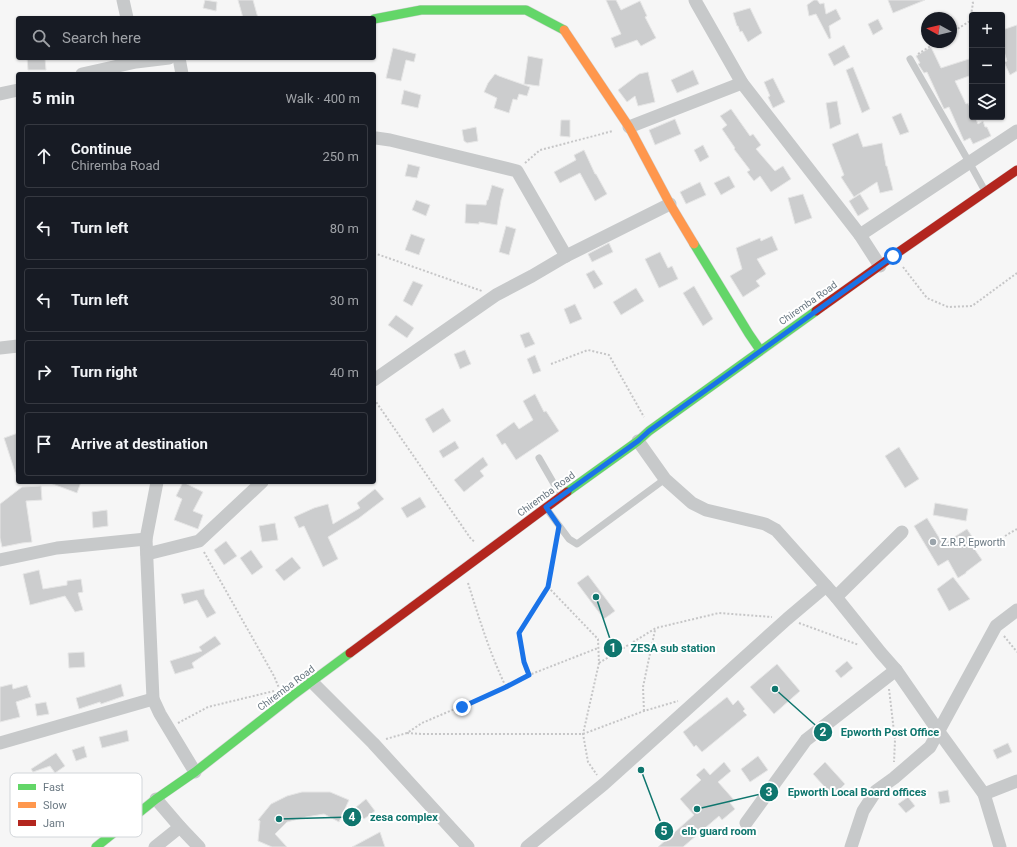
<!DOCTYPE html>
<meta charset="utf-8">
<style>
:root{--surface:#171b24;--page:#20242c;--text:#f1f3f6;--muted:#9ea1a6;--line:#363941}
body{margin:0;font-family:Roboto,sans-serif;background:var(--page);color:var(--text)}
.controls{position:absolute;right:12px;top:12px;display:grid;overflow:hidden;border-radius:4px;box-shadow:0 1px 3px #0004}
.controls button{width:36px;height:36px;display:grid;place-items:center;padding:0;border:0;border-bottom:1px solid var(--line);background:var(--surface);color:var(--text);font:20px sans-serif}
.compass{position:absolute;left:921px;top:12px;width:36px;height:36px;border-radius:50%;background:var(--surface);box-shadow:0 1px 3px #0004;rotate:278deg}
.stop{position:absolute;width:12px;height:12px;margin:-9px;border:3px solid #1a73e8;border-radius:50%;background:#fff}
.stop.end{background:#1a73e8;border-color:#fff;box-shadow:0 1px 4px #0008}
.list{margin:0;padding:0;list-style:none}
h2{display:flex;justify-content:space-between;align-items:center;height:52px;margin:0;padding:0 16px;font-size:17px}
h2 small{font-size:13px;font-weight:400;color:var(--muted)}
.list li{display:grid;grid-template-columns:26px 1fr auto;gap:12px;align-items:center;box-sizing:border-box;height:64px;margin:0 8px 8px;padding:0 8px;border:1px solid var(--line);border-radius:4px}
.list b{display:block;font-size:15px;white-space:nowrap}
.list p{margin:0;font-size:13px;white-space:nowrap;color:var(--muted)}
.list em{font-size:13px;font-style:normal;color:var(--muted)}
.icon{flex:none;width:22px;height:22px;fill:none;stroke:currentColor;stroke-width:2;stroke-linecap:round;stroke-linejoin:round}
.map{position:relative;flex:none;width:1017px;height:847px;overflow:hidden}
.search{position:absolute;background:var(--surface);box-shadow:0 1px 3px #0004;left:16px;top:16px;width:360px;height:44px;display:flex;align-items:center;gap:10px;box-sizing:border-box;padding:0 14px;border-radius:4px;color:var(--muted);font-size:15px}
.panel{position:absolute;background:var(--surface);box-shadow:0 1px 3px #0004;left:16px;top:72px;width:360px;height:412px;border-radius:4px}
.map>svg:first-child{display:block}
.building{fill:#cccdce;stroke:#e6e6e6}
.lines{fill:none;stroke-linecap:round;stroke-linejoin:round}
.fast-casing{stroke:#d1d2d3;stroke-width:10}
.slow-casing{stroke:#d1d2d3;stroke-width:10}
.jam-casing{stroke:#d1d2d3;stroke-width:10}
.path{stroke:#c6c6c7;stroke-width:2;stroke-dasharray:2 2;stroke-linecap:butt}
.lane{stroke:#c7c9ca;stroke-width:7}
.street{stroke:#c7c9ca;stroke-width:13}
.fast{stroke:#63d668;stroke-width:9}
.slow{stroke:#ff974d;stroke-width:9}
.jam{stroke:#b3261e;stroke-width:9}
.route{stroke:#1a73e8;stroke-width:5}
.poi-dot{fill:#9ba4ab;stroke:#fff;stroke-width:1.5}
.labels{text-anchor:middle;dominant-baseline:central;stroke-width:4;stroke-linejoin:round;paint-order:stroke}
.street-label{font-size:10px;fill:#6a7882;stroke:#fff}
.poi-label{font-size:10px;fill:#6a7882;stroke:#fff;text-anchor:start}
.key{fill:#fff;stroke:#d2d6da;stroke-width:1}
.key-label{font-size:11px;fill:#6a7882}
.leader{fill:none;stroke:#0f766e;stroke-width:1.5}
.callout-dot{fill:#0f766e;stroke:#fff;stroke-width:1.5}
.mark-label{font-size:12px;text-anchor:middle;font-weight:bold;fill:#fff}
.callout-label{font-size:11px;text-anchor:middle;font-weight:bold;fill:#0f766e;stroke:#fff;stroke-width:4;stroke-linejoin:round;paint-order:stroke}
</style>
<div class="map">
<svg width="1017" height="847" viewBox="0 0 1017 847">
<rect width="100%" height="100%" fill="#f6f6f6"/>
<g class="building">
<path d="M205 0 217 2 216 11 203 8Z"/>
<path d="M238 0H253L258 18H243Z"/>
<path d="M606 0H616L621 10 640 1 647 16 645 17 656 38 641 46 637 40 615 48 611 38 621 34Z"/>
<path d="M814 0H817L820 4 824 3 826 14 836 9 841 19 829 26 831 38 829 39 816 14 809 16 807 5Z"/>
<path d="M888 0H925L893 13Z"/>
<path d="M750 8 762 33 748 42 742 31 740 32 738 26H737L733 13Z"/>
<path d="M878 19 883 29 873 35 868 24Z"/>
<path d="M1017 25V71L1010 75 1004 62 1007 61 1002 45V30Z"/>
<path d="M844 45 850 57 834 66 828 54Z"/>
<path d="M931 47 941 68 972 58V75L955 81 966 104 968 103 972 111V117H975L978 124 983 121 985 127H987L991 136 973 144 970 138 964 141 949 107 944 109 927 72 924 73 918 64 920 63 916 56Z"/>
<path d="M393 48 416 54 414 62 406 60 401 81 386 78Z"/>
<path d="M528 56 543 59 539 86 524 84Z"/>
<path d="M27 58H45L46 70H28Z"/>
<path d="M853 67 870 109 862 113 846 70Z"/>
<path d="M693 70 699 84 677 93 671 80Z"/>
<path d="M648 72 655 102 638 106 635 96 627 102 618 90 639 74Z"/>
<path d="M495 74 499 76 530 87 527 96 519 94 517 100 513 99 509 113 494 108 497 98 484 92 488 83Z"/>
<path d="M773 78 785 102 773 108 768 97 770 96 764 82Z"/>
<path d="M404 90 421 95 418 108 401 104Z"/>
<path d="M837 101 841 124 830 129 826 103Z"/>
<path d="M731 109 750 136 753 134 761 145 756 149 775 171 783 166 791 179 771 192 760 176 754 181 747 172 750 170 734 149 735 148 722 129 727 125 720 116Z"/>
<path d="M901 113 909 132 900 135 892 117Z"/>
<path d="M675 119 681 134 655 145 649 130Z"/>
<path d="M561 120H570V137L560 136Z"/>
<path d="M476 127 478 141 467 143 464 141 462 130Z"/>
<path d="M858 133 863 147 882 143 886 166H887L893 190 880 193 877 182 854 197 841 177 844 175 832 144Z"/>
<path d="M703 145 709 157 700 162 694 150Z"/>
<path d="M584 150 595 174H596L607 194 595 201 580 173 560 183 554 172 576 160 574 155Z"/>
<path d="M408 164 420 167 417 178 405 176Z"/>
<path d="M729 176 735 187 721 195 714 183Z"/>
<path d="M700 182 706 195 686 204 680 192Z"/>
<path d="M492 185 504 189 501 200 497 225 479 222V224L465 223 466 204 486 205 487 200H488Z"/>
<path d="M803 194 812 218 795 224 788 198Z"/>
<path d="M860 194 869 209 858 216 849 201Z"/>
<path d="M416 200 430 205 426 216 412 210Z"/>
<path d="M506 226 516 229 509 255 499 252Z"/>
<path d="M411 234 425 239 419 255 405 250Z"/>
<path d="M772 236 778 250 757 259 766 274 756 281 760 286 743 297 730 276 742 269 736 248 760 238 761 241Z"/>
<path d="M609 243 613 252 592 262 588 254Z"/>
<path d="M660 252 668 268 672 266 678 279 659 288 645 259Z"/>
<path d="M594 270 603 284 594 289 586 274Z"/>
<path d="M413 281 423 285 412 306 403 301Z"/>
<path d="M694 286 713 319 703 326 683 293Z"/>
<path d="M636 288 644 301 621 315 613 302Z"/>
<path d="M575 304 582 319 570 324 564 309Z"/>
<path d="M396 315 414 328 407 338 388 325Z"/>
<path d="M529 332 535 344 525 348 520 335Z"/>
<path d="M465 350 471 364 460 369 454 354Z"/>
<path d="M535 355 541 371 533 374 527 359Z"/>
<path d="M535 394 544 412 546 411 559 431 516 460 505 443 502 445 496 435 514 422 519 429 533 420 523 401Z"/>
<path d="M443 408 451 421 433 433 425 419Z"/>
<path d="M18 433V475H16L4 438Z"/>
<path d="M455 441 459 448 443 458 439 451Z"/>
<path d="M899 447 919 479 905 488 885 456Z"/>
<path d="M483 457 488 465 480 471 484 476 464 492 454 480Z"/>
<path d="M50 482H81L77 493 50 483Z"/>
<path d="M183 482 203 492 193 511 203 515 198 529 174 520 182 499 176 496Z"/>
<path d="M41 486 42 500 26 501 32 542 22 543 2 547 0 538V504L22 487Z"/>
<path d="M375 489 384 499 359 518 328 537 338 559 323 567 304 526 299 528 294 517 314 508 328 504 333 524 360 508 357 503Z"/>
<path d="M420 497 426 507 407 518 401 508Z"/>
<path d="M935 503 968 509 966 521 933 515Z"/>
<path d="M107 510 108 526 93 528 92 512Z"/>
<path d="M927 518 943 544 967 529 975 541 971 544 982 560 966 572V573L958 578 948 560 938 566 914 526Z"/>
<path d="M275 523 278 540 262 542 259 526Z"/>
<path d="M226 541 237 556 224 565 214 550Z"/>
<path d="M251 550 263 567 252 575 240 558Z"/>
<path d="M292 557 301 568 284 581 275 570Z"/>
<path d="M39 570 43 589 67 585V581L81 579 83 592 78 593 83 610 75 612 65 596 30 605 23 574Z"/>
<path d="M588 575 615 611 604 619 577 583Z"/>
<path d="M953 577 970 599 949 611 937 589Z"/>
<path d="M204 589 205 595 216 613 207 618 197 600 184 604 181 594Z"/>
<path d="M215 636 221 644 192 663 194 668 175 674 170 661 202 651 199 647Z"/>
<path d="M84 652 85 667 69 668 68 653Z"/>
<path d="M847 661 853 668 841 678 835 671Z"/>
<path d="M777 664 800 691 774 714 750 687Z"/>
<path d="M12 684 13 689 27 685 31 697 16 702 20 717 0 722V687Z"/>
<path d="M121 684 124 696 101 704 100 702 79 709 76 698Z"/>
<path d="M727 697 733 705 738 700 745 709 743 711 747 715 702 752 696 745 694 747 683 732Z"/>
<path d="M46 702 49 714 37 716 35 704Z"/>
<path d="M127 730 129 741 102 748 99 737Z"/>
<path d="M1008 743 1012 752 997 759 993 750Z"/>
<path d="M84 746 87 757 76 761 72 750Z"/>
<path d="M56 753 65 766 55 773 50 766 33 772 31 769Z"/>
<path d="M758 756 768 770 750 782 741 769Z"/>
<path d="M724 762 731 771 718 782 734 800 730 803 735 809 722 820 719 816 683 847H658L694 815 680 799 701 780 696 775 704 768 710 775Z"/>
<path d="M825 762 845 784 833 796 813 774Z"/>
<path d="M948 790 950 802 940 804 938 792Z"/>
<path d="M302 792H330L349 800 339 822 324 814 306 817 287 822 275 834 287 847H272L258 841 260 821 258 820 271 804 287 796Z"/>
<path d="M908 797 915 806 906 813 898 804Z"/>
<path d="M366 799 375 811 364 819 355 808Z"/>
<path d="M380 832 385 847H352Z"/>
</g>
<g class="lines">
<defs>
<g id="fast">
<path d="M374 19 421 10H526L564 30"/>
<path d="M694 244 749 334 760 350"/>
<path d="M567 492 638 441 649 431 816 311"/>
<path d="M96 847 156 799 195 772 292 696 350 653"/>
</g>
<path id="slow" d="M564 30 629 127 670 204 694 244"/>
<g id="jam">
<path d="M816 311 893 256 1017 170"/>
<path d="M350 653 567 492"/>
</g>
</defs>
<use href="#fast" class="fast-casing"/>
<use href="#slow" class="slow-casing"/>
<use href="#jam" class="jam-casing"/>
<g class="path">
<path d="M951 33 970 21 973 3 972 0"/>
<path d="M918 54 937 42"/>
<path d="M525 163 540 150 613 131"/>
<path d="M374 253 482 291"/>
<path d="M903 267 927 298 948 307 972 306 1017 273"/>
<path d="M551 364 588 350 609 355 644 417"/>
<path d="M374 399 471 539 475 542"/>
<path d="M1005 536 1017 529"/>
<path d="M204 552 274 676 279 688"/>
<path d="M468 583C479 618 490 654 506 687"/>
<path d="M548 587 598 639 599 663 583 734 588 762 597 775"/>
<path d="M799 623 859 645"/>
<path d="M1004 636 1017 652"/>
<path d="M599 663 656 628 719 613 772 617"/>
<path d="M529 675 524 662 519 633 548 587 557 537"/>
<path d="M889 689 895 740 894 762"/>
<path d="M644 711 643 687 655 630"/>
<path d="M178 723 208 707 274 691"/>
<path d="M407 733 422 734H583L644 711 678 701"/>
<path d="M386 739 407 733 422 723 506 687 529 675 598 648"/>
</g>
<g class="lane">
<path d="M910 59 969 162 985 191"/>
<path d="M539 458 561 496"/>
<path d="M546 508 569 539 577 544 665 479"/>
</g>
<g class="street">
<path d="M123 0 127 18"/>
<path d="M695 0 697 4 742 83 860 235 880 266"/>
<path d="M179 58 182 74"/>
<path d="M82 74 136 62 169 58"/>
<path d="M0 94 18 90"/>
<path d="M629 127 742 83"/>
<path d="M376 138 390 140 517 171 566 256"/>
<path d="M860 235 1017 131"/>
<path d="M0 348 18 346"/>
<path d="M374 380 496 295 532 276 566 256 670 204"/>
<path d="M638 441 665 479 692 503 706 510 765 524 776 530 836 597 881 653 896 670 939 732 984 794 1000 847"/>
<path d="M157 482 146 539 153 699 160 714 195 772"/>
<path d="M147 554 199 541 262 482"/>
<path d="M0 560 57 548 146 539"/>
<path d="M836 597 902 532"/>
<path d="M312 682 373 743 468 847"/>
<path d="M0 743 153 699"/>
<path d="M984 794 1017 781"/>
<path d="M156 799 180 827 199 847"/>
<path d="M746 823 806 740 896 670"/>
<path d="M155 847 180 827"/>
<path d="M527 847 604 784 787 619 826 586"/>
<path d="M851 847 863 811 876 791 894 778 930 747 996 626 1017 610"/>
</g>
<use href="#fast" class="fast"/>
<use href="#slow" class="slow"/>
<use href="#jam" class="jam"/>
</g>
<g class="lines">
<path class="route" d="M462 707 506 687 529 675 524 662 519 633 548 587 559 526 546 507 638 441 649 431 893 256"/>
</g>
<circle class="poi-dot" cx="933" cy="542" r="4"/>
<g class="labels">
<g class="street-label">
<text transform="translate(808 303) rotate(-35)">Chiremba Road</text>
<text transform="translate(546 494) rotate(-36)">Chiremba Road</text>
<text transform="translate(286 688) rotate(-37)">Chiremba Road</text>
</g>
<g class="poi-label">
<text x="941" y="542">Z.R.P. Epworth</text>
</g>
</g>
<rect x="10" y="773" width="132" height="64" rx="6" class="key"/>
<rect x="18" y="784" width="18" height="6" fill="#63d668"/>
<rect x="18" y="802" width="18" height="6" fill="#ff974d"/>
<rect x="18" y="820" width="18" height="6" fill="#b3261e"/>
<g class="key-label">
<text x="43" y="791">Fast</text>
<text x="43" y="809">Slow</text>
<text x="43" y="827">Jam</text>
</g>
<path class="leader" d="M596 597L613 648M775 689L823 732M697 809L769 792M279 819L352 817M641 770L664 831"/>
<g class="callout-dot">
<circle cx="596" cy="597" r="4"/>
<circle cx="775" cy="689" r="4"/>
<circle cx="697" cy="809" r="4"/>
<circle cx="279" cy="819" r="4"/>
<circle cx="641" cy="770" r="4"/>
<circle cx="613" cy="648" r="10"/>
<circle cx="823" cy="732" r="10"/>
<circle cx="769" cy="792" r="10"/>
<circle cx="352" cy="817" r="10"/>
<circle cx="664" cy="831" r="10"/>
</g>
<g class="mark-label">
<text x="613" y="652">1</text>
<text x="823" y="736">2</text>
<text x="769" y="796">3</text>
<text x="352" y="821">4</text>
<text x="664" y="835">5</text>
</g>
<g class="callout-label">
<text x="673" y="652">ZESA sub station</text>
<text x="890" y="736">Epworth Post Office</text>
<text x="857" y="796">Epworth Local Board offices</text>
<text x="404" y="821">zesa complex</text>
<text x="719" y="835">elb guard room</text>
</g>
</svg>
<div class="controls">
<button>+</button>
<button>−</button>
<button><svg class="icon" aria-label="layers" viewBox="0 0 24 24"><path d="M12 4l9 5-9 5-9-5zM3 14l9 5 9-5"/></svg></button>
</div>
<svg class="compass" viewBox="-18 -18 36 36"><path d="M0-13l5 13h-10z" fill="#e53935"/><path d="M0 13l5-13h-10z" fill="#9ea1a6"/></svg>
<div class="stop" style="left:893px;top:256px"></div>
<div class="stop end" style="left:462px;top:707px"></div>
<div class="search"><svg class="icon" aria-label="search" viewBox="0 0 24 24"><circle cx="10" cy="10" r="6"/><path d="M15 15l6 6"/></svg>Search here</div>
<section class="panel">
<h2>5 min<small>Walk · 400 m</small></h2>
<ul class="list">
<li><svg class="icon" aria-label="ahead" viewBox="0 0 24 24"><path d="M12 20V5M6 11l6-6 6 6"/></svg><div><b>Continue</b><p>Chiremba Road</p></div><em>250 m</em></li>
<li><svg class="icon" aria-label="left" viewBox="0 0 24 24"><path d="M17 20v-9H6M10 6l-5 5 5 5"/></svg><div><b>Turn left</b></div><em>80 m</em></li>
<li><svg class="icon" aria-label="left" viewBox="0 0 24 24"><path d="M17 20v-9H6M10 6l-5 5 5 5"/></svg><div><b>Turn left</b></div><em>30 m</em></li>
<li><svg class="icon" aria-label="right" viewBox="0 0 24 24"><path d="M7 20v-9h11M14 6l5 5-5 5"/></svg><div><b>Turn right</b></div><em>40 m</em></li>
<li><svg class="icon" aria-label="arrive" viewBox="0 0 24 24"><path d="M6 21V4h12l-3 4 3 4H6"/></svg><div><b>Arrive at destination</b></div></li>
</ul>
</section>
</div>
